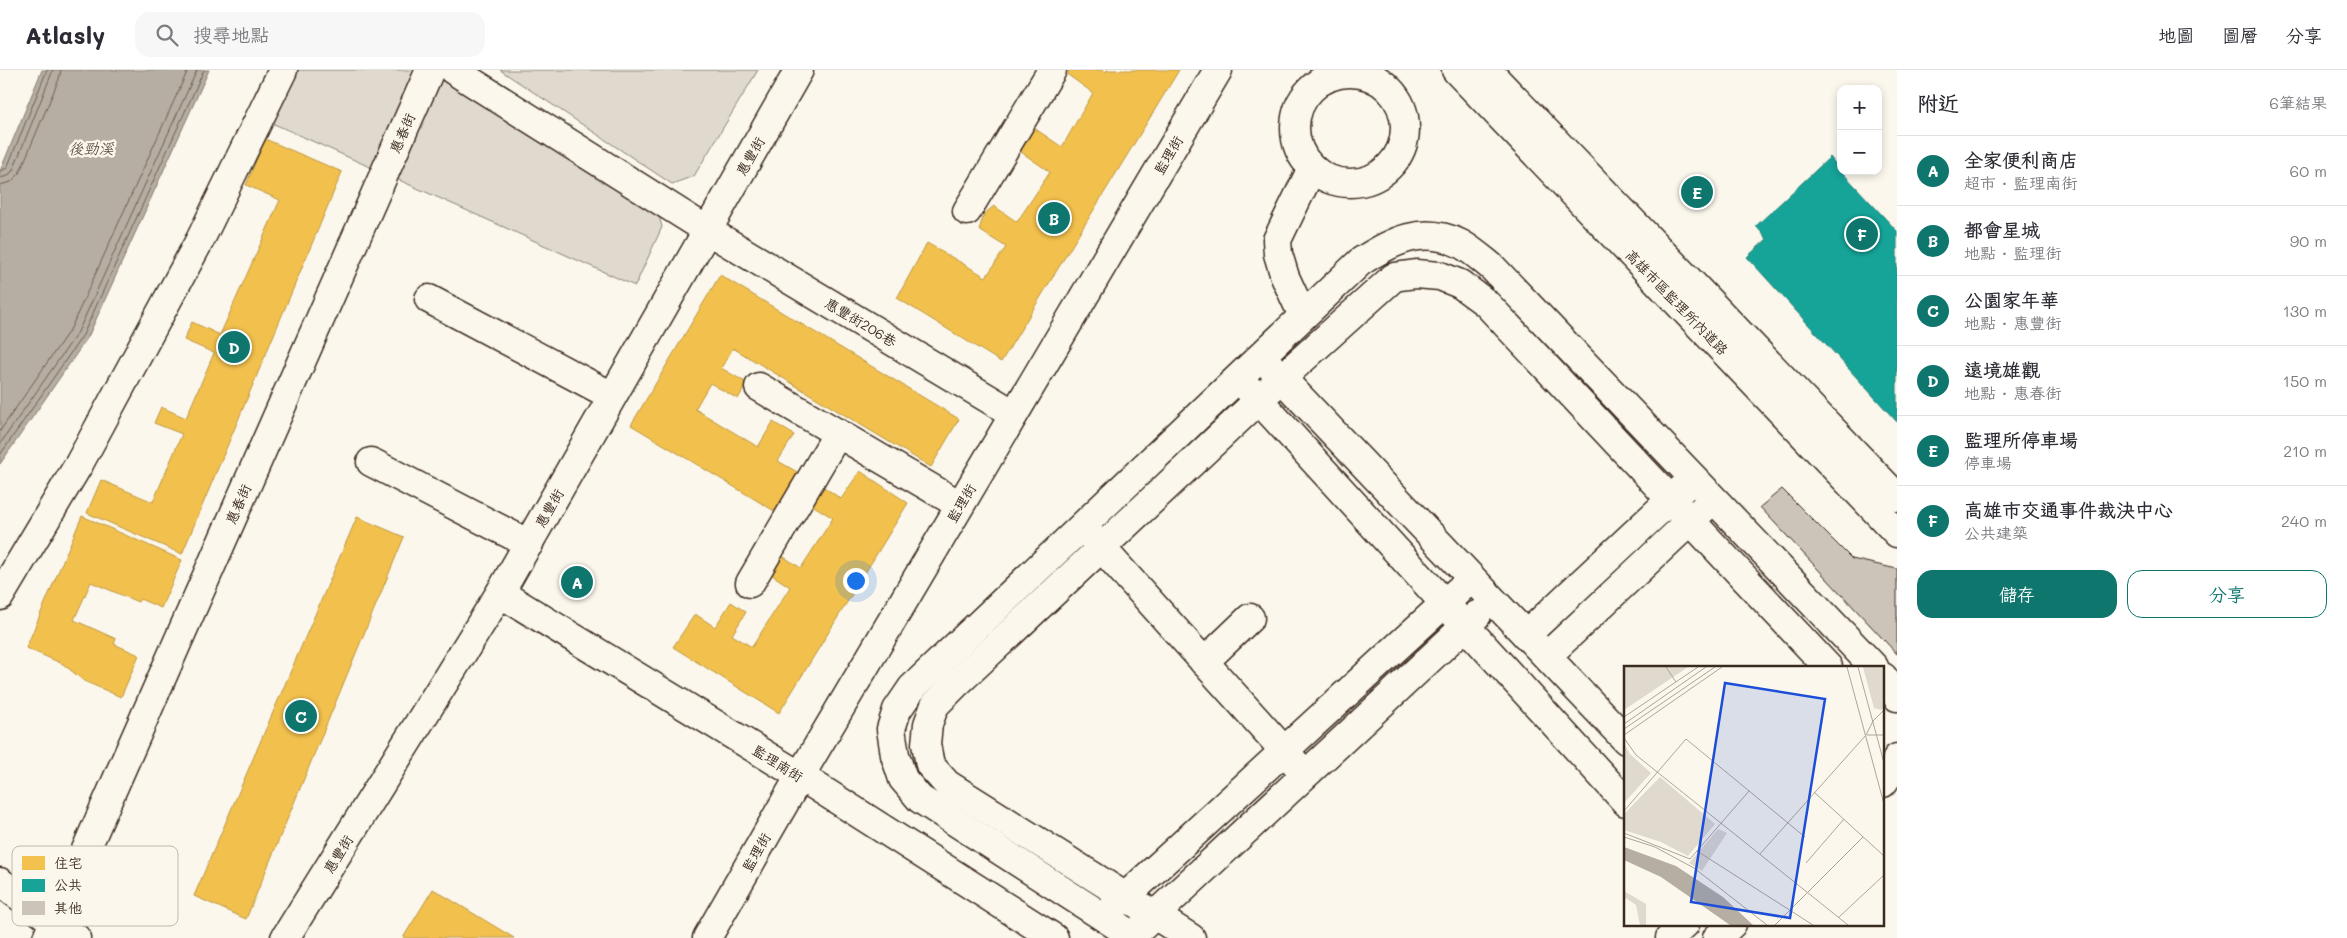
<!DOCTYPE html>
<html lang="zh-TW">
<meta charset="utf-8">
<style>
:root{--surface:#fff;--page:#f7f7f7;--text:#2b2b33;--muted:#7c7c81;--line:#e1e1e2;--accent:#0f766e}
body{margin:0;font-family:Mali,"LXGW WenKai TC",sans-serif;background:var(--page);color:var(--text)}
.controls{position:absolute;right:15px;top:15px;display:grid;overflow:hidden;border-radius:10px;box-shadow:0 2px 8px #0003}
.controls button{width:45px;height:45px;display:grid;place-items:center;padding:0;border:0;border-bottom:1px solid var(--line);background:var(--surface);color:var(--text);font:25px sans-serif}
.you{position:absolute;left:855px;top:510px;width:18px;height:18px;margin:-12px;border:4px solid #fff;border-radius:50%;background:#1a73e8;box-shadow:0 0 0 8px #1a73e833}
.badge{display:grid;place-items:center;width:32px;height:32px;border-radius:50%;background:var(--accent);color:#fff;font-size:16px;font-weight:700}
.pin{position:absolute;translate:-50% -50%;border:2px solid #fff;box-shadow:0 1px 5px #0006}
.list{margin:0;padding:0;list-style:none}
h2{display:flex;justify-content:space-between;align-items:center;height:65px;margin:0;padding:0 20px;font-size:21px}
h2 small{font-size:16px;font-weight:400;color:var(--muted)}
.list li{display:grid;grid-template-columns:32px 1fr auto;gap:15px;align-items:center;box-sizing:border-box;height:70px;padding:0 20px;border-top:1px solid var(--line)}
.list b{display:block;font-size:19px;white-space:nowrap}
.list p{margin:0;font-size:16px;white-space:nowrap;color:var(--muted)}
.list em{font-size:16px;font-style:normal;color:var(--muted)}
.actions{display:flex;gap:10px;padding:15px 20px}
.actions a{flex:1;padding:11px 0;border:1px solid var(--accent);border-radius:15px;text-align:center;font-size:18px;color:var(--accent)}
.actions .main{background:var(--accent);color:#fff}
.icon{flex:none;width:28px;height:28px;fill:none;stroke:currentColor;stroke-width:2;stroke-linecap:round;stroke-linejoin:round}
.map{position:relative;flex:none;width:1897px;height:868px;overflow:hidden}
header{display:flex;align-items:center;gap:30px;box-sizing:border-box;height:70px;padding:0 25px;background:var(--surface);border-bottom:1px solid var(--line)}
header strong{font-size:24px}
nav{display:flex;gap:28px;margin-inline-start:auto;font-size:18px}
.search{width:350px;height:45px;background:var(--page);display:flex;align-items:center;gap:12px;box-sizing:border-box;padding:0 18px;border-radius:15px;color:var(--muted);font-size:19px}
main{display:flex}
aside{flex:1;background:var(--surface)}
.map>svg:first-child{display:block}
.green{fill:#dfd9ce;stroke:#8d8276}
.water{fill:#b6aea2;stroke:#85796d}
.homes{fill:#f2c14e;stroke:#bb9440}
.public{fill:#17a398;stroke:#227f73}
.lines{fill:none;stroke-linecap:round;stroke-linejoin:round}
.shore{stroke:#6c5f53;stroke-width:1}
.building{fill:#ccc4b9;stroke:#3b2a1e}
.minor-casing{stroke:#3b2a1e;stroke-width:31}
.minor{stroke:#fbf7ec;stroke-width:28}
.labels{text-anchor:middle;dominant-baseline:central;stroke-width:5;stroke-linejoin:round;paint-order:stroke}
.street-label{font-size:14px;fill:#3b2a1e;stroke:#fbf7ec}
.water-label{font-size:15px;font-style:italic;fill:#605246;stroke:#fbf7ec}
.inset-road{fill:none;stroke:#aea59a;stroke-width:1}
.view{fill:#1d4ed8;fill-opacity:0.15;stroke:#1d4ed8;stroke-width:2.5}
.inset-edge{fill:none;stroke:#3b2a1e;stroke-width:2.5}
.key{fill:#fbf7ec;stroke:#c1baae;stroke-width:1}
.key-label{font-size:14px;fill:#3b2a1e}
</style>
<header>
<strong>Atlasly</strong>
<div class="search"><svg class="icon" aria-label="search" viewBox="0 0 24 24"><circle cx="10" cy="10" r="6"/><path d="M15 15l6 6"/></svg>搜尋地點</div>
<nav><a>地圖</a><a>圖層</a><a>分享</a></nav>
</header>
<main>
<div class="map">
<svg width="1897" height="868" viewBox="0 0 1897 868">
<rect width="100%" height="100%" fill="#fbf7ec"/>
<filter id="ink" filterUnits="userSpaceOnUse"><feTurbulence type="fractalNoise" baseFrequency=".02" numOctaves="2"/><feDisplacementMap in="SourceGraphic" scale="10" xChannelSelector="R" yChannelSelector="G"/><feConvolveMatrix kernelMatrix="1 2 1 2 8 2 1 2 1" color-interpolation-filters="sRGB"/></filter>
<g filter="url(#ink)">
<g class="green">
<path d="M297 0H437L657 138 662 157 635 216 272 53Z"/>
<path d="M500 0H758L694 106 672 114Z"/>
</g>
<path class="water" d="M42 0H209L88 267 0 394V101Z"/>
<g class="homes">
<path d="M1069 0H1103L1106 2 1107 0H1179L1001 292 897 228 927 173 986 207 1006 177 979 160 984 144 994 136 1017 152 1050 102 1021 82 1024 68 1034 58 1062 77 1093 23 1068 5Z"/>
<path d="M265 69 342 102 182 484 87 443 101 410 153 432 182 364 154 353 161 337 186 348 214 283 184 270 192 252 220 265 280 130 246 115Z"/>
<path d="M720 205 959 349 931 397 733 278 721 298 747 313 738 329 710 313 695 339 758 377 773 352 794 365 778 391 799 403 776 442 631 355Z"/>
<path d="M860 401 908 433 779 643 673 577 695 544 715 557 731 532 746 542 732 565 752 577 790 517 765 500 776 482 801 498 833 448 809 433 821 415 841 429Z"/>
<path d="M82 446 182 490 161 538 140 529 138 532 91 512 74 550 116 569 114 574 139 585 121 627 84 611 63 594 26 578Z"/>
<path d="M357 447 404 467 246 849 194 826Z"/>
<path d="M433 819 514 868H403Z"/>
</g>
<path class="public" d="M1830 87 1841 101 1897 161V352L1747 187 1767 169 1756 156Z"/>
<g class="lines">
<g class="shore">
<path d="M0 101 7 98 47 0"/>
<path d="M0 108 8 106 13 100 53 0"/>
<path d="M0 115 11 112 19 104 59 9 61 0"/>
<path d="M0 361 71 258 188 0"/>
<path d="M0 374 78 262 197 0"/>
<path d="M0 385 83 265 204 0"/>
</g>
</g>
<path class="building" d="M1782 419 1852 489 1897 499V584L1760 437Z"/>
<g class="lines">
<defs>
<g id="minor">
<path d="M453 0 707 160 1014 344"/>
<path d="M1456 0 1897 463"/>
<path d="M1487 0 1897 427"/>
<circle cx="1350" cy="58" r="55"/>
<path d="M967 141 1052 0"/>
<path d="M429 229 612 326"/>
<path d="M1303 246 1285 207 1278 184 1277 170 1312 98"/>
<path d="M1270 296 1626 670"/>
<path d="M1246 316 1626 732"/>
<path d="M759 317 960 435"/>
<path d="M371 392 529 474"/>
<path d="M1090 465 1297 695"/>
<path d="M750 513 838 363"/>
<path d="M500 523 800 706 1054 868"/>
<path d="M0 526 79 394 201 168 283 0"/>
<path d="M1526 565 1683 418"/>
<path d="M1547 586 1704 438"/>
<path d="M1204 592 1250 548"/>
<path d="M1883 607 1897 627"/>
<path d="M1883 713 1895 696 1897 688"/>
<path d="M0 812 76 868"/>
<path d="M1112 839 1458 521"/>
<path d="M1143 856 1477 545"/>
<path d="M47 868 430 0"/>
<path d="M285 868 500 523 799 0"/>
<path d="M707 868 800 706 1218 0"/>
<path d="M1136 868 920 729 903 709 895 685 891 659 897 640 912 618 1360 192C1392 171 1423 155 1461 174 1472 180 1483 190 1493 198L1874 597"/>
<path d="M1191 868 947 714 930 695 926 674 928 654 935 635 955 615 1295 296 1394 207 1416 204 1440 206 1460 214 1486 233 1828 597"/>
<path d="M1670 868 1685 854"/>
<path d="M1717 868 1732 854"/>
</g>
</defs>
<use href="#minor" class="minor-casing"/>
<use href="#minor" class="minor"/>
</g>
</g>
<g class="labels">
<g class="street-label">
<text transform="translate(402 63) rotate(-66)">惠春街</text>
<text transform="translate(1168 85) rotate(-59)">監理街</text>
<text transform="translate(750 86) rotate(-60)">惠豐街</text>
<text transform="translate(1677 232) rotate(46)">高雄市區監理所內道路</text>
<text transform="translate(861 252) rotate(31)">惠豐街206巷</text>
<text transform="translate(961 433) rotate(-59)">監理街</text>
<text transform="translate(238 434) rotate(-66)">惠春街</text>
<text transform="translate(549 438) rotate(-60)">惠豐街</text>
<text transform="translate(778 693) rotate(32)">監理南街</text>
<text transform="translate(756 782) rotate(-60)">監理街</text>
<text transform="translate(338 784) rotate(-58)">惠豐街</text>
</g>
<g class="water-label">
<text x="91" y="78">後勁溪</text>
</g>
</g>
<g transform="translate(1624 596)">
<rect width="260" height="260" fill="#fbf7ec"/>
<path d="M0 1H64L0 44ZM239 1H260V41L257 44 250 42ZM0 77 6 88 27 107 0 137ZM36 111 91 158 64 190 37 176 0 164V148ZM94 163 103 167 78 205 65 197ZM0 225 22 238V259H16L12 239 0 231Z" fill="#dfd9ce"/>
<path d="M0 181 52 200 99 231 129 259H106L37 211 0 194Z" fill="#b6aea2"/>
<path class="inset-road" d="M42 1 52 16M223 1 260 138M234 1 260 97M0 51 74 1M0 58 82 1M0 63 91 1M0 69 98 1M243 69H260M0 72 12 89 224 259M190 126 260 190M0 145 62 73 181 171M0 167 66 193 125 125M0 171 31 181 70 202 143 259M73 185 189 259M136 188 242 69 249 55 260 44M182 197 220 153M214 252 260 209M151 259 239 171"/>
<path class="view" d="M101 17 201 33 166 252 67 236Z"/>
<rect width="260" height="260" class="inset-edge"/>
</g>
<rect x="12" y="776" width="166" height="80" rx="8" class="key"/>
<rect x="22" y="786" width="23" height="14" fill="#f2c14e"/>
<rect x="22" y="809" width="23" height="13" fill="#17a398"/>
<rect x="22" y="831" width="23" height="14" fill="#ccc4b9"/>
<g class="key-label">
<text x="54" y="798">住宅</text>
<text x="54" y="820">公共</text>
<text x="54" y="843">其他</text>
</g>
</svg>
<div class="controls">
<button>+</button>
<button>−</button>
</div>
<div class="you"></div>
<div class="pin badge" style="left:577px;top:512px">A</div>
<div class="pin badge" style="left:1054px;top:148px">B</div>
<div class="pin badge" style="left:301px;top:646px">C</div>
<div class="pin badge" style="left:234px;top:277px">D</div>
<div class="pin badge" style="left:1697px;top:122px">E</div>
<div class="pin badge" style="left:1862px;top:164px">F</div>
</div>
<aside>
<h2>附近<small>6筆結果</small></h2>
<ul class="list">
<li><span class="badge">A</span><div><b>全家便利商店</b><p>超市 · 監理南街</p></div><em>60 m</em></li>
<li><span class="badge">B</span><div><b>都會星城</b><p>地點 · 監理街</p></div><em>90 m</em></li>
<li><span class="badge">C</span><div><b>公園家年華</b><p>地點 · 惠豐街</p></div><em>130 m</em></li>
<li><span class="badge">D</span><div><b>遠境雄觀</b><p>地點 · 惠春街</p></div><em>150 m</em></li>
<li><span class="badge">E</span><div><b>監理所停車場</b><p>停車場</p></div><em>210 m</em></li>
<li><span class="badge">F</span><div><b>高雄市交通事件裁決中心</b><p>公共建築</p></div><em>240 m</em></li>
</ul>
<div class="actions"><a class="main">儲存</a><a>分享</a></div>
</aside>
</main>
